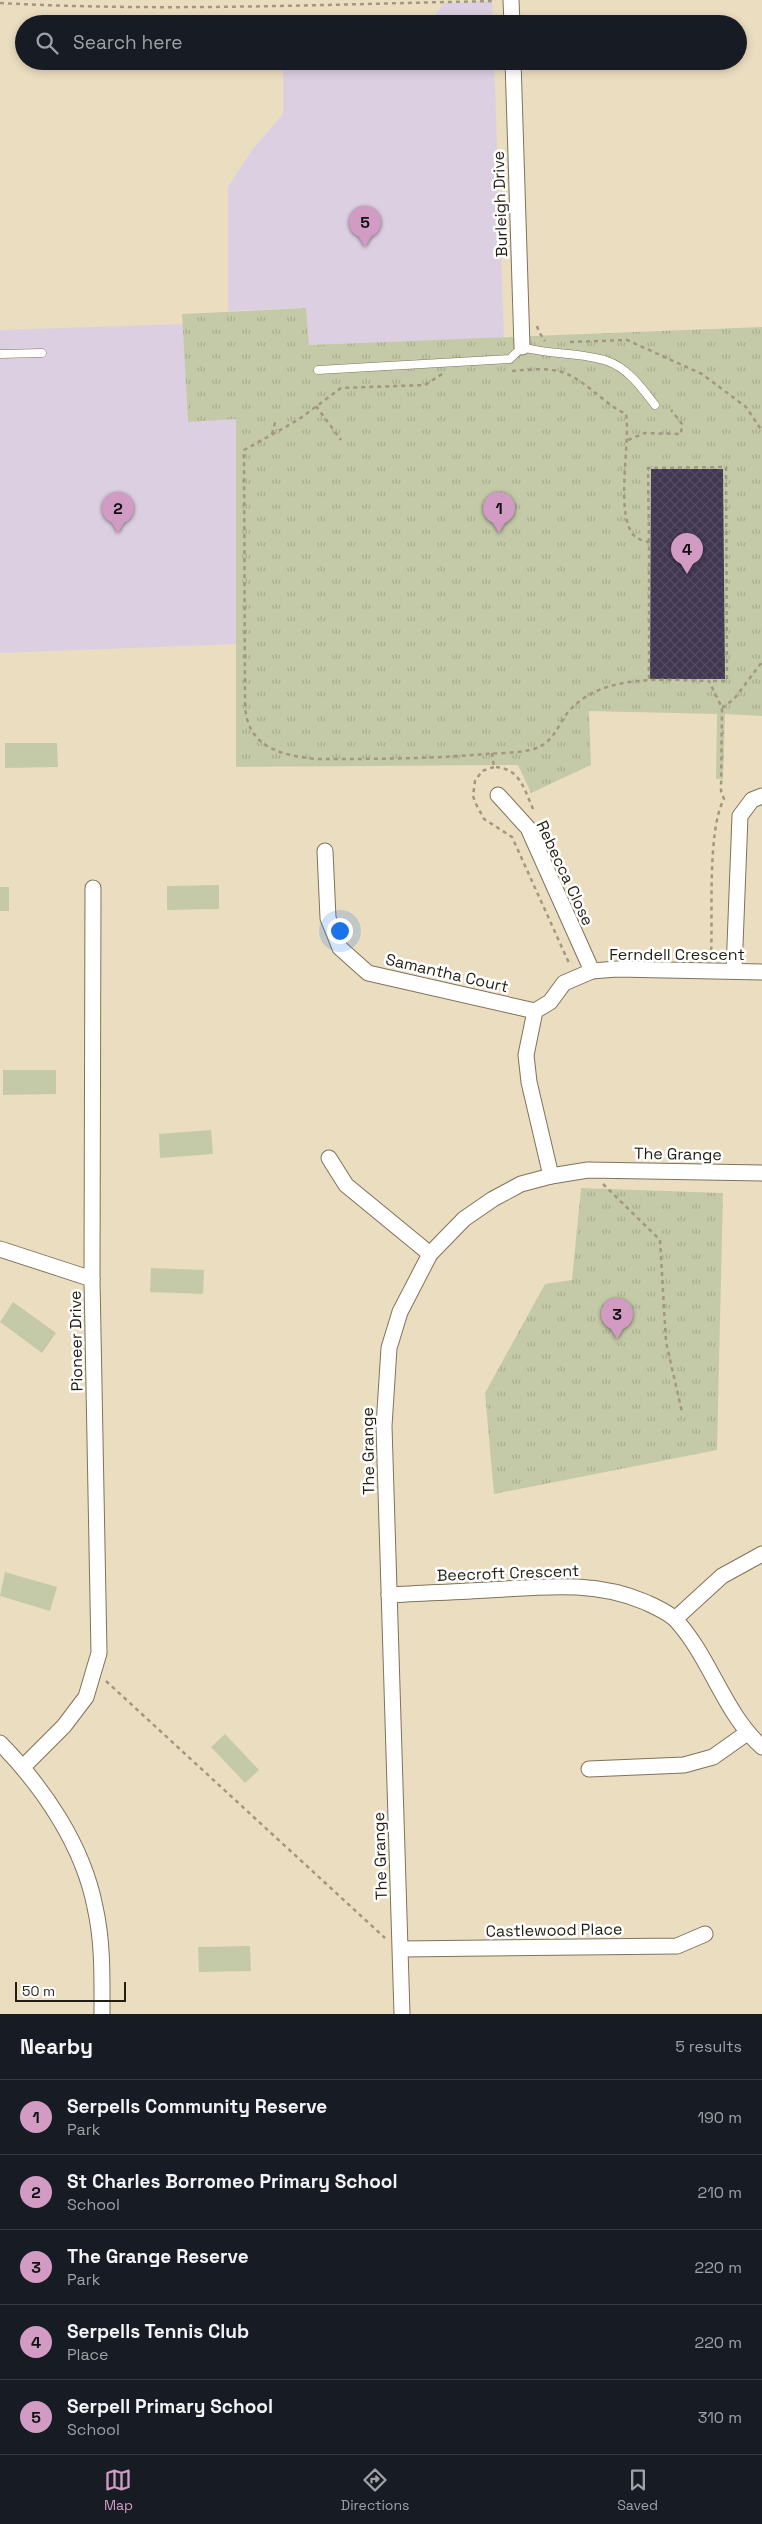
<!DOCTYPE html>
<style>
:root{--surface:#171b24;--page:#242831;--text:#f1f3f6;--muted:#9ea1a6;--line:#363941;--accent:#d19bc3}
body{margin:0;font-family:"Space Grotesk",sans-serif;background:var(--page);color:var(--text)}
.scale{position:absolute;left:15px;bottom:12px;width:111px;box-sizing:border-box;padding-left:5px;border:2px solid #231e13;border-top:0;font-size:14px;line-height:18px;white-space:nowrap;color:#231e13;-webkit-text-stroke:4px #fff;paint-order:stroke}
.you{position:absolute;left:339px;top:930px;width:18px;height:18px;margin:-12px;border:4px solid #fff;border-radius:50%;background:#1a73e8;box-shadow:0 0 0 8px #1a73e833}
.badge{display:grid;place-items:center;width:32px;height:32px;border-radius:50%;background:var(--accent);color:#111;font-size:16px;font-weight:700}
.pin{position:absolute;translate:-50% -41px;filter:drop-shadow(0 1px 2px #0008)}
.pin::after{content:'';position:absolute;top:26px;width:18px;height:15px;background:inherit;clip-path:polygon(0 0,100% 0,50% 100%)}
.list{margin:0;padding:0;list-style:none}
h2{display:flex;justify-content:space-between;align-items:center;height:65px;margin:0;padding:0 20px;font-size:21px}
h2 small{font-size:16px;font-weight:400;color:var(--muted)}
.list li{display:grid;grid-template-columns:32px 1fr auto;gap:15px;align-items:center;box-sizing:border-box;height:75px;padding:0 20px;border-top:1px solid var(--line)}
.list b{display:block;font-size:19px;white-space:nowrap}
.list p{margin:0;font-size:16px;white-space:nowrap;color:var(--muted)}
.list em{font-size:16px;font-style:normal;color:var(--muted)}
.icon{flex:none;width:28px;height:28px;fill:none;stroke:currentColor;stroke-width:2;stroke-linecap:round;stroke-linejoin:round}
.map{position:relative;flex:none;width:762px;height:2014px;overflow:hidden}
.search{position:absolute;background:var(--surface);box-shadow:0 2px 8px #0003;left:15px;right:15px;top:15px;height:55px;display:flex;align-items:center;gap:12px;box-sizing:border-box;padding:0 18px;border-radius:28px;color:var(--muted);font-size:19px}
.sheet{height:440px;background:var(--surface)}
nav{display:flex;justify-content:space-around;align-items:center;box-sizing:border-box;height:70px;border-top:1px solid var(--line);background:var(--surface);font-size:14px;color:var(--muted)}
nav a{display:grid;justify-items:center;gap:2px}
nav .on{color:var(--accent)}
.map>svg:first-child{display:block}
.education{fill:#ddcfe2}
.grass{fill:#c4caa7}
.park{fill:url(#park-tufts)}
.building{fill:url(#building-cross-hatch)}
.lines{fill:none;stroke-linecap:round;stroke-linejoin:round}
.service-casing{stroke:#807359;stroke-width:9}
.minor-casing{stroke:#807359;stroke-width:17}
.path{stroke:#a29781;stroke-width:2.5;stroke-dasharray:4 4;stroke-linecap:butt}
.service{stroke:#fff;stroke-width:8}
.minor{stroke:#fff;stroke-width:15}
.labels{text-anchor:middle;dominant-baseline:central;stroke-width:5;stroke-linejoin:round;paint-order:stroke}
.street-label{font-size:16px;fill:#231e13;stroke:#fff}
</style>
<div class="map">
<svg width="762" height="2014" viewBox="0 0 762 2014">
<defs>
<pattern id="park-tufts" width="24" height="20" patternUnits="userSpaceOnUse" patternTransform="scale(1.25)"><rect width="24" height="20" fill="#c4caa7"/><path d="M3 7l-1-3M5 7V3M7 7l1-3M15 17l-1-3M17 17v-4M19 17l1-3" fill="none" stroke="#a8ad8f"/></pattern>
<pattern id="building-cross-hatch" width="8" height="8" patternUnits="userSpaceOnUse" patternTransform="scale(1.25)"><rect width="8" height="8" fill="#413752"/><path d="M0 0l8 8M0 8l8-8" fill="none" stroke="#544b61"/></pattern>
</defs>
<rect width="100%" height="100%" fill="#ebddc0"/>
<g class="education">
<path d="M492 1 493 24H429L444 3Z"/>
<path d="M283 61H494L504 338 308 345 306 308 228 311V187L252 150 283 114Z"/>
<path d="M183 324 188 422 236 418V644L0 653V330Z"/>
</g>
<g class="grass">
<path d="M5 743H57L58 767 5 768Z"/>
<path d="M219 885V909L167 910V886Z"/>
<rect x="0" y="887" width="9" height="24"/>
<path d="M3 1070H56V1094L3 1095Z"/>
<path d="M211 1130 213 1154 160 1158 159 1134Z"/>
<path d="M151 1268 204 1270 203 1294 150 1292Z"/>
<path d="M13 1302 56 1333 42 1353 0 1322Z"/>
<path d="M5 1572 57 1587 50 1611 0 1596Z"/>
<path d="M225 1734 259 1770 245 1783 211 1747Z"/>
<path d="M250 1946 251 1971 199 1972 198 1947Z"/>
</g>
<g class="park">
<path d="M306 308 309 345 762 327V716L725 714 723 779H716L717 714 589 711 591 765 531 793 518 765 236 767V419L188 422 182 314Z"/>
<path d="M581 1188 723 1193 717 1450 494 1494 485 1393 545 1284 572 1280Z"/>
</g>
<path class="building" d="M651 469H723L725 679H650Z"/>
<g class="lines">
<defs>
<g id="service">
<path d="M0 354 42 353"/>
<path d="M318 370 510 359 522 347C549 355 582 352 607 361 628 368 642 388 655 405"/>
</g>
<g id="minor">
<path d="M511 0 512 24"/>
<path d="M513 61 522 347"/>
<path d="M498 795 528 828 592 971"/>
<path d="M325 851 328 918 340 948 368 973 535 1011"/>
<path d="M734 971 740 816 752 800 762 796"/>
<path d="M329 1158 346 1185 430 1254"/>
<path d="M551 1176 529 1082 526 1055 535 1011 550 1002 564 983 592 971 617 969 762 972"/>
<path d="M0 1249 92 1279"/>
<path d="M389 1595C422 1593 455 1592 488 1590 542 1587 594 1580 645 1602 656 1607 666 1611 675 1619 711 1658 723 1712 762 1747"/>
<path d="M675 1619 722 1576 762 1554"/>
<path d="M0 1743C43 1787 83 1845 95 1907 103 1942 102 1978 102 2014"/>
<path d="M23 1767 64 1726 86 1697 99 1653 92 1279 93 888"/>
<path d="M589 1769 684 1765 713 1757 747 1733"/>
<path d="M401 1949 677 1946 705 1934"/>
<path d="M402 2014 384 1426 389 1348 400 1312 430 1254 464 1219 493 1199 521 1184 551 1176 588 1170 762 1173"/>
</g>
</defs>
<use href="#service" class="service-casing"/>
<use href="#minor" class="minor-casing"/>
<g class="path">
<path d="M0 3C165 12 331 4 496 1"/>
<path d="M537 326 539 332 545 341"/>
<path d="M570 342 627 340 702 374 746 407 762 431"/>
<path d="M512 371C525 370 540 368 552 370 581 373 601 403 626 414 631 442 613 522 637 538 640 540 645 541 649 542V680"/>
<path d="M442 374 425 385 341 388 298 420 244 450 245 705C247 747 280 755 315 759 372 759 429 759 486 754 501 753 519 753 534 749 555 742 557 725 569 711 603 673 663 680 709 681L722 708 721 791 724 799C707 830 713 917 711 956"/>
<path d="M316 406 341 440"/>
<path d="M272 434 276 419"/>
<path d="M628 440 645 433 681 434 682 424 671 410"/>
<path d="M649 542 648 468 726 467 727 681H709"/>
<path d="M722 708 734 699 762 662"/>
<path d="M492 753 494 767C521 768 524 790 534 811"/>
<path d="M494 767 482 771 475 781 473 796 476 804 484 819 512 837 569 963 572 962"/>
<path d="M603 1184 660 1240 666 1342 682 1412"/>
<path d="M106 1681 385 1938"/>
</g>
<use href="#service" class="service"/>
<use href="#minor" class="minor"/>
</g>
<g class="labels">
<g class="street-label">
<text transform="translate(500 204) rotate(-92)">Burleigh Drive</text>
<text transform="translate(565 873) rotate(65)">Rebecca Close</text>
<text x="677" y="954">Ferndell Crescent</text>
<text transform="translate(447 973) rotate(13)">Samantha Court</text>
<text transform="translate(678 1154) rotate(1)">The Grange</text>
<text transform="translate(76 1341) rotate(-91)">Pioneer Drive</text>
<text transform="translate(368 1451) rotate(-91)">The Grange</text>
<text transform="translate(508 1573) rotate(-2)">Beecroft Crescent</text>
<text transform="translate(380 1856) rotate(-92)">The Grange</text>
<text transform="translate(554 1930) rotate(-1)">Castlewood Place</text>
</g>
</g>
</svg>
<div class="scale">50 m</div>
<div class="you"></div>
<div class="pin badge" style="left:499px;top:533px">1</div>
<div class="pin badge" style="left:118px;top:533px">2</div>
<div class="pin badge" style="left:617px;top:1339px">3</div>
<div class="pin badge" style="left:687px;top:574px">4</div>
<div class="pin badge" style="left:365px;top:247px">5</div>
<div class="search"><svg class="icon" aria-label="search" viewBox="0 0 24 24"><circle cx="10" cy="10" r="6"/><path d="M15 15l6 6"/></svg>Search here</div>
</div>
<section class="sheet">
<h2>Nearby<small>5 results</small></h2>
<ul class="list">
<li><span class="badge">1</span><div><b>Serpells Community Reserve</b><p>Park</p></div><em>190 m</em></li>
<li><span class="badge">2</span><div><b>St Charles Borromeo Primary School</b><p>School</p></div><em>210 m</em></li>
<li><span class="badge">3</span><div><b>The Grange Reserve</b><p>Park</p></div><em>220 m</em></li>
<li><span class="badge">4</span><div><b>Serpells Tennis Club</b><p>Place</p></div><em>220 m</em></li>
<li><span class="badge">5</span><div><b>Serpell Primary School</b><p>School</p></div><em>310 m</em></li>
</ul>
</section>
<nav>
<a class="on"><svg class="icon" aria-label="map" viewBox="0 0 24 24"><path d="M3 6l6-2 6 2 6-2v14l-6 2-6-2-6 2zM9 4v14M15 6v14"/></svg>Map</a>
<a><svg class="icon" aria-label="directions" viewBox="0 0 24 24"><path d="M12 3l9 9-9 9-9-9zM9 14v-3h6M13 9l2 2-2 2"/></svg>Directions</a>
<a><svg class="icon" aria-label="saved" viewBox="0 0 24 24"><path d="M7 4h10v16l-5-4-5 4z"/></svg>Saved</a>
</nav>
